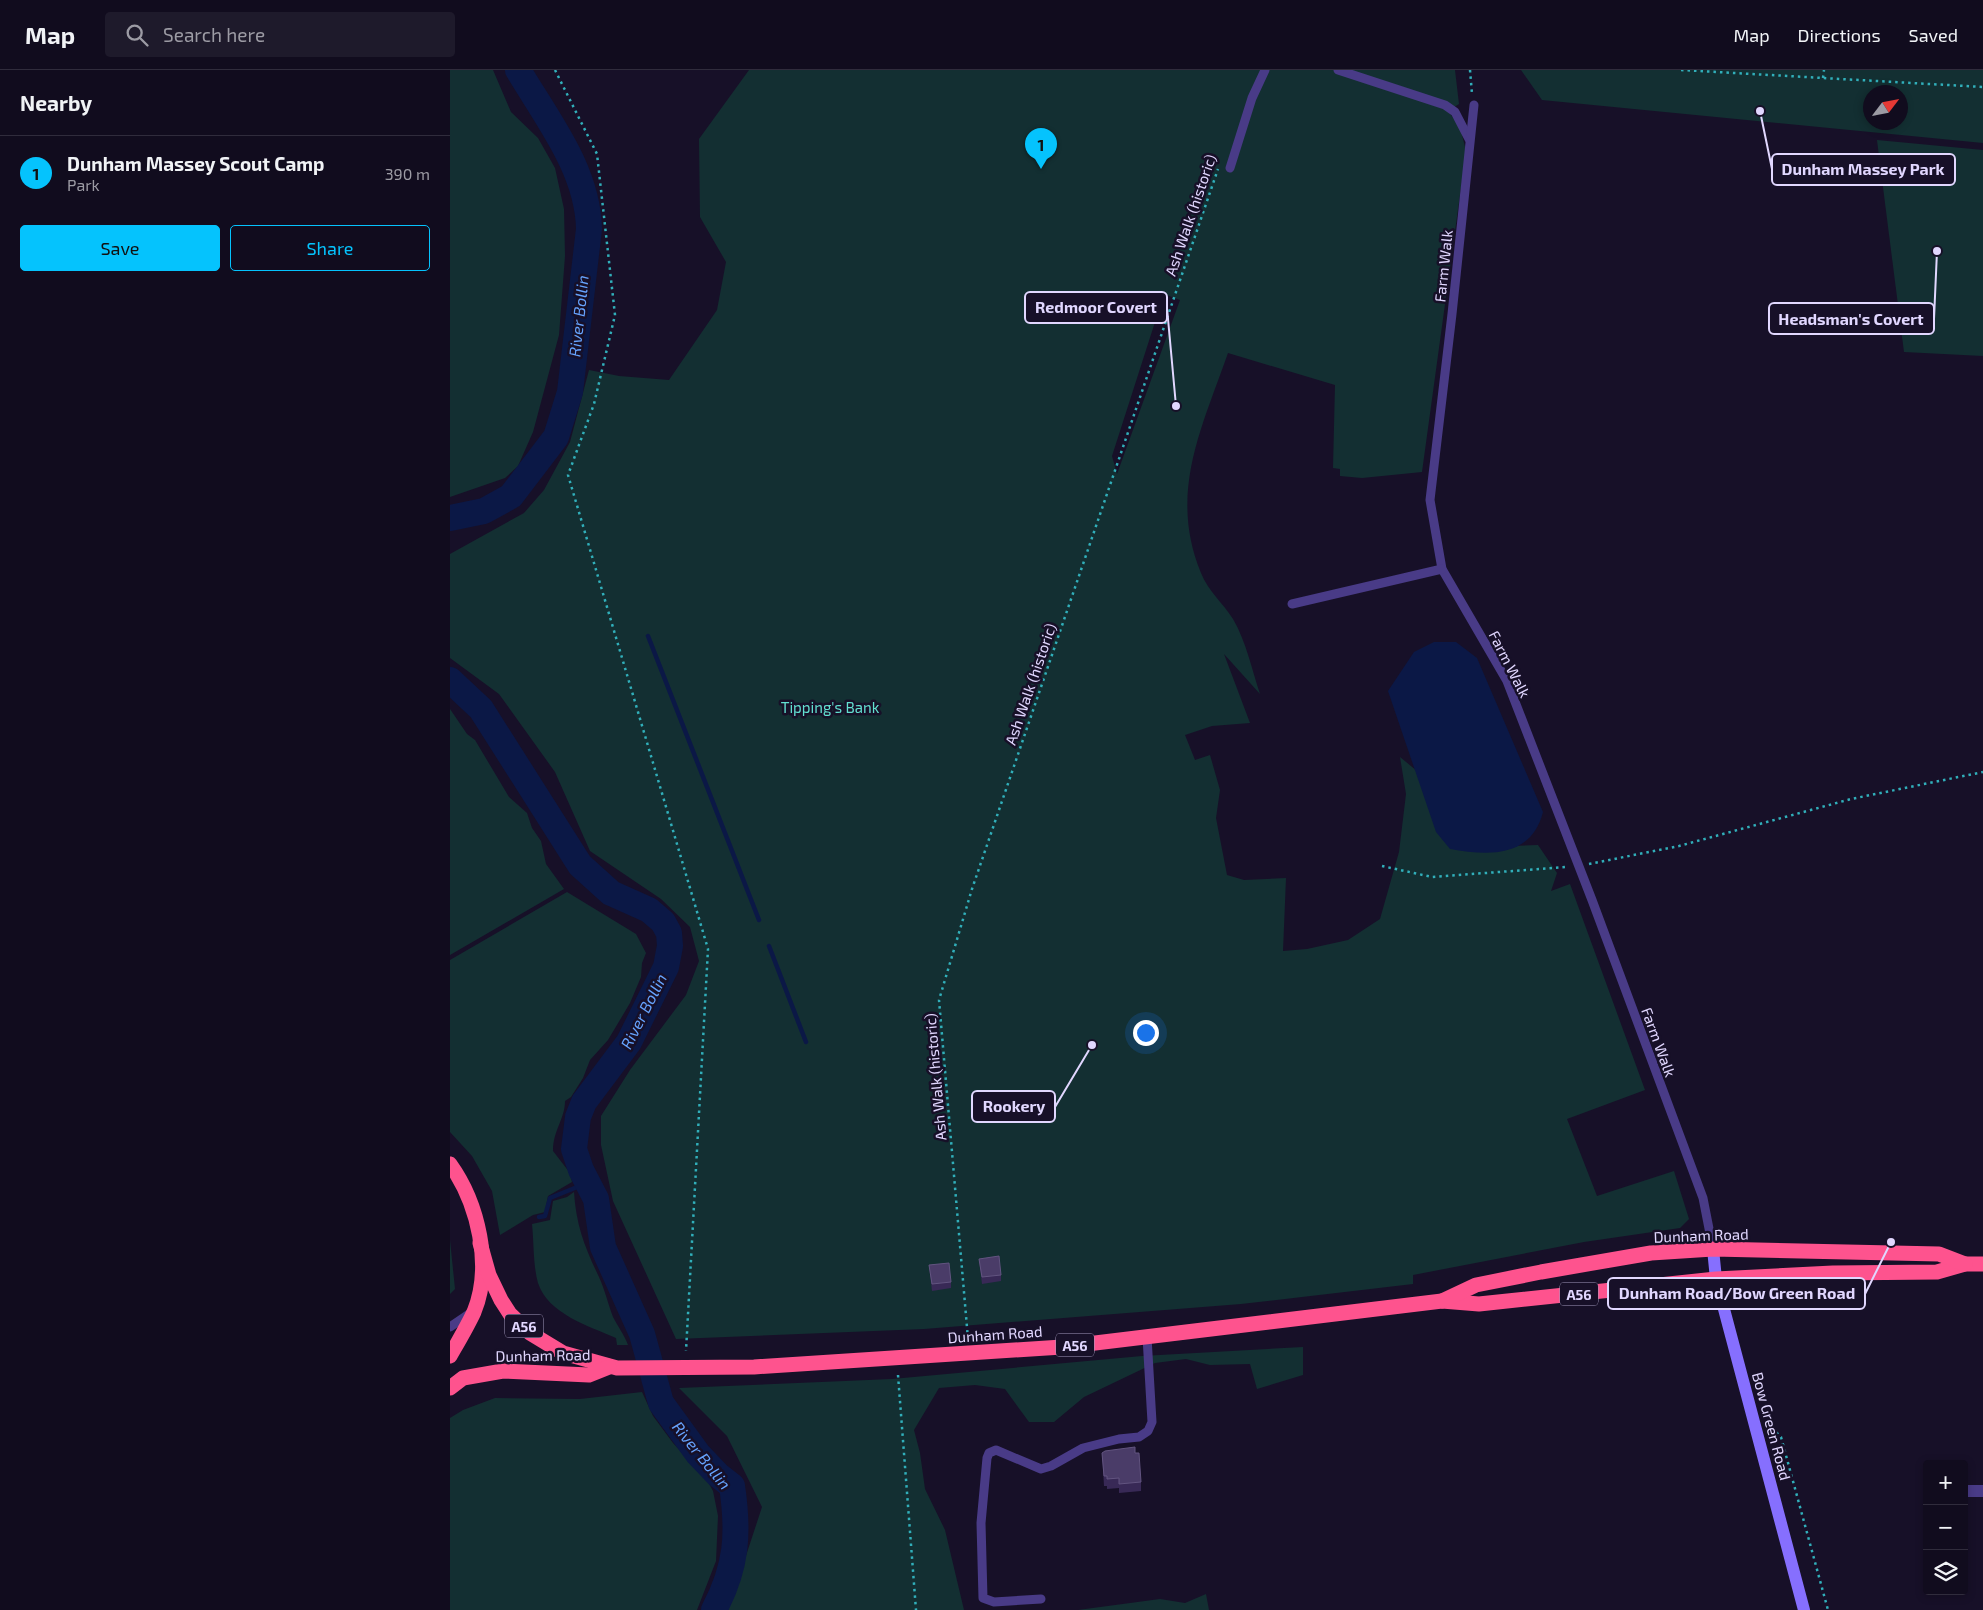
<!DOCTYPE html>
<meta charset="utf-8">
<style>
:root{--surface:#110c1e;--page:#1e1a2b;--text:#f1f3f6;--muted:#9c9ba4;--line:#302c3c;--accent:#05c3fd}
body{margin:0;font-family:"Exo 2",sans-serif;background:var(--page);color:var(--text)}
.controls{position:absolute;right:15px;bottom:15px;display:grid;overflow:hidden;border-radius:5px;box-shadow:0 2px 8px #0003}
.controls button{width:45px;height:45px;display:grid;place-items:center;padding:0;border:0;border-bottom:1px solid var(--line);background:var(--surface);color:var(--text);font:25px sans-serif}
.compass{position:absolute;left:1413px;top:15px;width:45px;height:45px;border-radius:50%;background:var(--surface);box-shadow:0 2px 8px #0003;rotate:58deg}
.you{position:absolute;left:695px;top:962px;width:18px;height:18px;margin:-12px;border:4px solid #fff;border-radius:50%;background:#1a73e8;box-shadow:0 0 0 8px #1a73e833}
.badge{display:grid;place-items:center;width:32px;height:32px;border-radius:50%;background:var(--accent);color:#111;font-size:16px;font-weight:700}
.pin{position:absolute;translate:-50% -41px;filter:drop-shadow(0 1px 2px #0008)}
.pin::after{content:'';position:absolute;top:26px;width:18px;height:15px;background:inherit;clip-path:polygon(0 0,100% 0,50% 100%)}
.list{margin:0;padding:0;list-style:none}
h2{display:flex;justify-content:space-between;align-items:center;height:65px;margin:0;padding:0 20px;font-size:21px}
h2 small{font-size:16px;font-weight:400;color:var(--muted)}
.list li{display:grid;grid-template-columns:32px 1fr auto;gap:15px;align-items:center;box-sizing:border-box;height:75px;padding:0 20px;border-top:1px solid var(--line)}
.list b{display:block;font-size:19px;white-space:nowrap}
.list p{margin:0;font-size:16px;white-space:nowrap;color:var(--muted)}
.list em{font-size:16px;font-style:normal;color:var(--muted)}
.actions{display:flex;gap:10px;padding:15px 20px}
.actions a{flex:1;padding:11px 0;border:1px solid var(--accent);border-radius:5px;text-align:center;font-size:18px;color:var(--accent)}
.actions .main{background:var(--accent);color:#111}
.icon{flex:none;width:28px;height:28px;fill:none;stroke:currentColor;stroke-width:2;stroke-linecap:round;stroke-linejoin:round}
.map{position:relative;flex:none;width:1533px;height:1540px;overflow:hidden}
header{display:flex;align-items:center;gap:30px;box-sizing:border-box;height:70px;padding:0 25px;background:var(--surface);border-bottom:1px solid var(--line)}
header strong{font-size:24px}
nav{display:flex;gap:28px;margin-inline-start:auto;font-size:18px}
.search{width:350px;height:45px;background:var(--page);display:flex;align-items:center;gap:12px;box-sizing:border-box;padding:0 18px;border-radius:5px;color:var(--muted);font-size:19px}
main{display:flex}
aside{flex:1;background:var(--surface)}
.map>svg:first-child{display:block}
.green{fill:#132f32;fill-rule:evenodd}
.water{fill:#0b1846}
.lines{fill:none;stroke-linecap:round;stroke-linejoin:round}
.stream{stroke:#0b1846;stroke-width:4.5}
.river{stroke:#0b1846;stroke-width:26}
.path{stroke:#31afba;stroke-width:2.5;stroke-dasharray:2.5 4;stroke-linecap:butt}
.lane{stroke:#493b87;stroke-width:9}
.street{stroke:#493b87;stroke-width:12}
.secondary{stroke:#866ffe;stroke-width:12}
.highway{stroke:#fe538e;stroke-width:15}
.wall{fill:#382956}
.building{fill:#4a3c68;stroke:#625480}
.labels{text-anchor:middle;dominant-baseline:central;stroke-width:5;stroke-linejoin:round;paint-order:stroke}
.shield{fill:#171028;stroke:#a49bbe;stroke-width:1}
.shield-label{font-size:14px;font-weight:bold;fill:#e1d7ff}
.street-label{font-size:15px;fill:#e1d7ff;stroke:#171028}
.park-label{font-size:15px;fill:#63e0d1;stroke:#171028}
.water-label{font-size:16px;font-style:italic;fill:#66a3fe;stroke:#171028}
.leader{fill:none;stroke:#e1d7ff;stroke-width:2}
.callout-dot{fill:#e1d7ff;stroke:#171028;stroke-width:2}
.callout{fill:#171028;stroke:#e1d7ff;stroke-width:2}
.callout-label{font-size:16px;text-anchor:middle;font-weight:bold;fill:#e1d7ff}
</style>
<header>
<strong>Map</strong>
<div class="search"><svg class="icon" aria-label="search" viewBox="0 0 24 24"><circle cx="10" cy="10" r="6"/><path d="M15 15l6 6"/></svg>Search here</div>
<nav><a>Map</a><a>Directions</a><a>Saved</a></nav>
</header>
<main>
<aside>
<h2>Nearby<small></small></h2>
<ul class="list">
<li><span class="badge">1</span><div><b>Dunham Massey Scout Camp</b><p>Park</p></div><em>390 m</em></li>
</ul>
<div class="actions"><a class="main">Save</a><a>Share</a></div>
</aside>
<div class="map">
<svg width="1533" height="1540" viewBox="0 0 1533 1540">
<rect width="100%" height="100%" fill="#171028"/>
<g class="green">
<path d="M0 0H43L61 42 88 68 105 98 114 139 115 186 109 265 83 362 68 396 55 408 0 427Z"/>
<path d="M299 0H1005L1009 34 998 41 1010 57 1016 81 972 402 912 408 890 406V399L883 398 885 315 778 283C752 358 718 423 751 503 758 521 773 533 783 549 796 571 802 600 810 624L774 584 800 653 762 656 735 665 745 690 760 685 770 720 766 748 777 805 794 810 836 808 833 881 857 879 898 870 930 849 949 782 956 724 950 687 984 715 1032 777 1088 775 1107 803 1101 821 1120 814 1195 1020 1117 1049 1147 1126 1224 1101 1239 1149 1230 1158 1134 1172 963 1205V1214L791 1234 474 1259 226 1269 163 1131 151 1075V1046L180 1000 236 925 249 891 240 857 211 829 140 781 105 702 49 624 0 588V484L74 443 94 420 120 372 139 300 169 306 219 310 267 240 276 192 250 147 249 69ZM714 224 730 230 667 404 662 386Z"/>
<path d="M1071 0H1533V73L1092 30ZM1420 22H1450V52H1420Z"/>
<path d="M1427 70 1533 80V286L1454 282Z"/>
<path d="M0 639 17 664 25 670 59 727 77 743 82 758 91 771 96 794 114 819 0 885Z"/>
<path d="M117 822 186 864 196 883 192 893 191 907 180 933 158 970 140 990 133 1008 121 1027 115 1031C115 1049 103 1060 103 1081L120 1103 122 1112 98 1126 95 1142 83 1145 50 1165 42 1121 22 1086 0 1062V890Z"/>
<path d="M124 1122C126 1155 135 1178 149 1207 155 1220 158 1234 163 1247 168 1257 174 1264 178 1275H167L166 1268C139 1256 98 1244 88 1213 83 1195 84 1173 82 1154L100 1150 103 1131 117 1127Z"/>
<path d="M0 1170 5 1219 0 1224Z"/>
<path d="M853 1277V1305L807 1319 800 1294 760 1295 736 1289 705 1293 634 1327 604 1352H579L555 1319 525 1315 489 1318 464 1360 470 1383 475 1419 495 1460 514 1540H518H275L287 1513 312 1437 277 1366 229 1318 442 1309 692 1286Z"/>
<path d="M192 1322 203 1346 223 1373 256 1408 263 1421 268 1446 266 1491 247 1540H0V1348L13 1340 45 1328 130 1329Z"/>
<path d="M756 1524 759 1540H628L710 1529 735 1533Z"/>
</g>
<path class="water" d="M984 572H1006L1027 588 1093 742C1081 788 1039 786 1000 779L986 762 938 621 964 582Z"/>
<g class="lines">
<g class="stream">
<path d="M198 566 309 850"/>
<path d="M319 876 356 972"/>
<path d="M89 1147 95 1146 100 1128 137 1113"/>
</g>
<g class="river">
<path d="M0 448 34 441 61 426 106 367 120 322 139 159C138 100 97 49 68 0"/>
<path d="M0 610 31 639 130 795 161 823 199 840 213 852 219 863 220 876 216 897 179 972 134 1032 128 1047 124 1079 131 1100 146 1129 153 1177 192 1264 211 1333 248 1384 268 1405 282 1416C289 1463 287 1497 264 1540"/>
</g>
<g class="path">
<path d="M105 0 147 84 165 245 144 334 118 405 258 879 236 1281"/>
<path d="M1020 0 1022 24"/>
<path d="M1231 0 1533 17"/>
<path d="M1373 8 1374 0"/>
<path d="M1139 794 1229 776 1401 729 1533 702"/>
<path d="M932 796 982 807 1116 797"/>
<path d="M518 1269 489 930 522 819 768 99"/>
<path d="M448 1305 466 1540"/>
<path d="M1320 1362H1326L1331 1367 1378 1540"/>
</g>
<g class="lane">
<path d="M888 0 995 35 1005 42 1019 69"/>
<path d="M1024 35 1002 244 980 430 992 499 1057 611 1142 830 1253 1128 1263 1179"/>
<path d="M780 98 802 28 815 0"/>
<path d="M842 534 992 499"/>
<path d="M0 1257 22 1242"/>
<path d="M591 1529 544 1532 533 1528 531 1453 537 1388 539 1383 546 1380 591 1399 601 1396 633 1378 669 1369 689 1367 698 1361 702 1352 697 1267"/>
</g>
<path class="street" d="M1514 1421H1533"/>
<path class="secondary" d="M1263 1179 1266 1209 1354 1540"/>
<g class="highway">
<path d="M0 1094C28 1133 43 1196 24 1242 17 1257 8 1272 0 1286"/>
<path d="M30 1173 39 1205 51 1230 60 1244 80 1263 113 1283 167 1298 304 1297 612 1277 992 1231 1029 1234 1266 1209 1383 1203 1487 1202 1515 1194H1533"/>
<path d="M992 1231 1026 1215 1091 1202 1201 1183 1263 1179 1489 1184 1515 1194"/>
<path d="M0 1318 13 1308 53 1301 139 1305 159 1297"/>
</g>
</g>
<g class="wall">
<path d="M529 1189 551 1205V1211L532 1214Z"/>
<path d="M479 1195 501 1212V1218L482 1221Z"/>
<path d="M652 1383H685L691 1412V1421L669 1423V1418L657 1419V1416H654Z"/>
</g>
<g class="building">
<path d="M549 1186 551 1205 532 1207 529 1189Z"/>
<path d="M499 1193 501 1212 482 1214 479 1195Z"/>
<path d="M685 1377V1383H689L691 1412 669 1414V1408L657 1409V1406H654L652 1383 655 1381Z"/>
</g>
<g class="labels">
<g class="shield">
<rect x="1110" y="1212.5" width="38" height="23" rx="4"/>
<rect x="55" y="1244.5" width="38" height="23" rx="4"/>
<rect x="606" y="1263.5" width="38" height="23" rx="4"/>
</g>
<g class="shield-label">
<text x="1129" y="1224">A56</text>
<text x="74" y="1256">A56</text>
<text x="625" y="1275">A56</text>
</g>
<g class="street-label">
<text transform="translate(740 145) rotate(-71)">Ash Walk (historic)</text>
<text transform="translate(993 196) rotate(-84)">Farm Walk</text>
<text transform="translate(1060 594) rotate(63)">Farm Walk</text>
<text transform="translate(580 614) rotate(-71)">Ash Walk (historic)</text>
<text transform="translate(1209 972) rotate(70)">Farm Walk</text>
<text transform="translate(485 1007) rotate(-95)">Ash Walk (historic)</text>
<text transform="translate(1251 1165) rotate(-2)">Dunham Road</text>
<text transform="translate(545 1264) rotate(-4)">Dunham Road</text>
<text transform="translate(93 1285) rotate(-1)">Dunham Road</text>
<text transform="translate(1322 1356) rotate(75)">Bow Green Road</text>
</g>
<g class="park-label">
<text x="380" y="637">Tipping's Bank</text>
</g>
<g class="water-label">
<text transform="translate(128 246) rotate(-84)">River Bollin</text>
<text transform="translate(193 941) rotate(-63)">River Bollin</text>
<text transform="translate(252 1385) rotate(51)">River Bollin</text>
</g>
</g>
<path class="leader" d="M1310 41L1322 99M726 336L717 238M1487 181L1484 249M642 975L605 1037M1441 1172L1415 1224"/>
<g class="callout-dot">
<circle cx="1310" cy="41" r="5"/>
<circle cx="726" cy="336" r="5"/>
<circle cx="1487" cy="181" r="5"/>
<circle cx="642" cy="975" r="5"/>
<circle cx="1441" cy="1172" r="5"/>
</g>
<g class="callout">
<rect x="1322" y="84" width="183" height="31" rx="5"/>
<rect x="575" y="222" width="142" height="31" rx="5"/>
<rect x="1319" y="233" width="165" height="31" rx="5"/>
<rect x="522" y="1021" width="83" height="31" rx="5"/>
<rect x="1158" y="1208" width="257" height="31" rx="5"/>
</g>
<g class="callout-label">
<text x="1413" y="105">Dunham Massey Park</text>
<text x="646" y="243">Redmoor Covert</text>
<text x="1401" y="255">Headsman's Covert</text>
<text x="564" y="1042">Rookery</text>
<text x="1287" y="1229">Dunham Road/Bow Green Road</text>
</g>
</svg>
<div class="controls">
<button>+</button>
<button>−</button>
<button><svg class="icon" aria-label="layers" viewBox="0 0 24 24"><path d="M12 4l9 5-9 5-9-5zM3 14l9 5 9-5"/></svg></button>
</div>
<svg class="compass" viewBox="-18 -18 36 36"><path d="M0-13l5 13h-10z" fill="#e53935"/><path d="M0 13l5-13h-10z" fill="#9c9ba4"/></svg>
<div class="you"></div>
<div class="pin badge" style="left:591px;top:99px">1</div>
</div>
</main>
